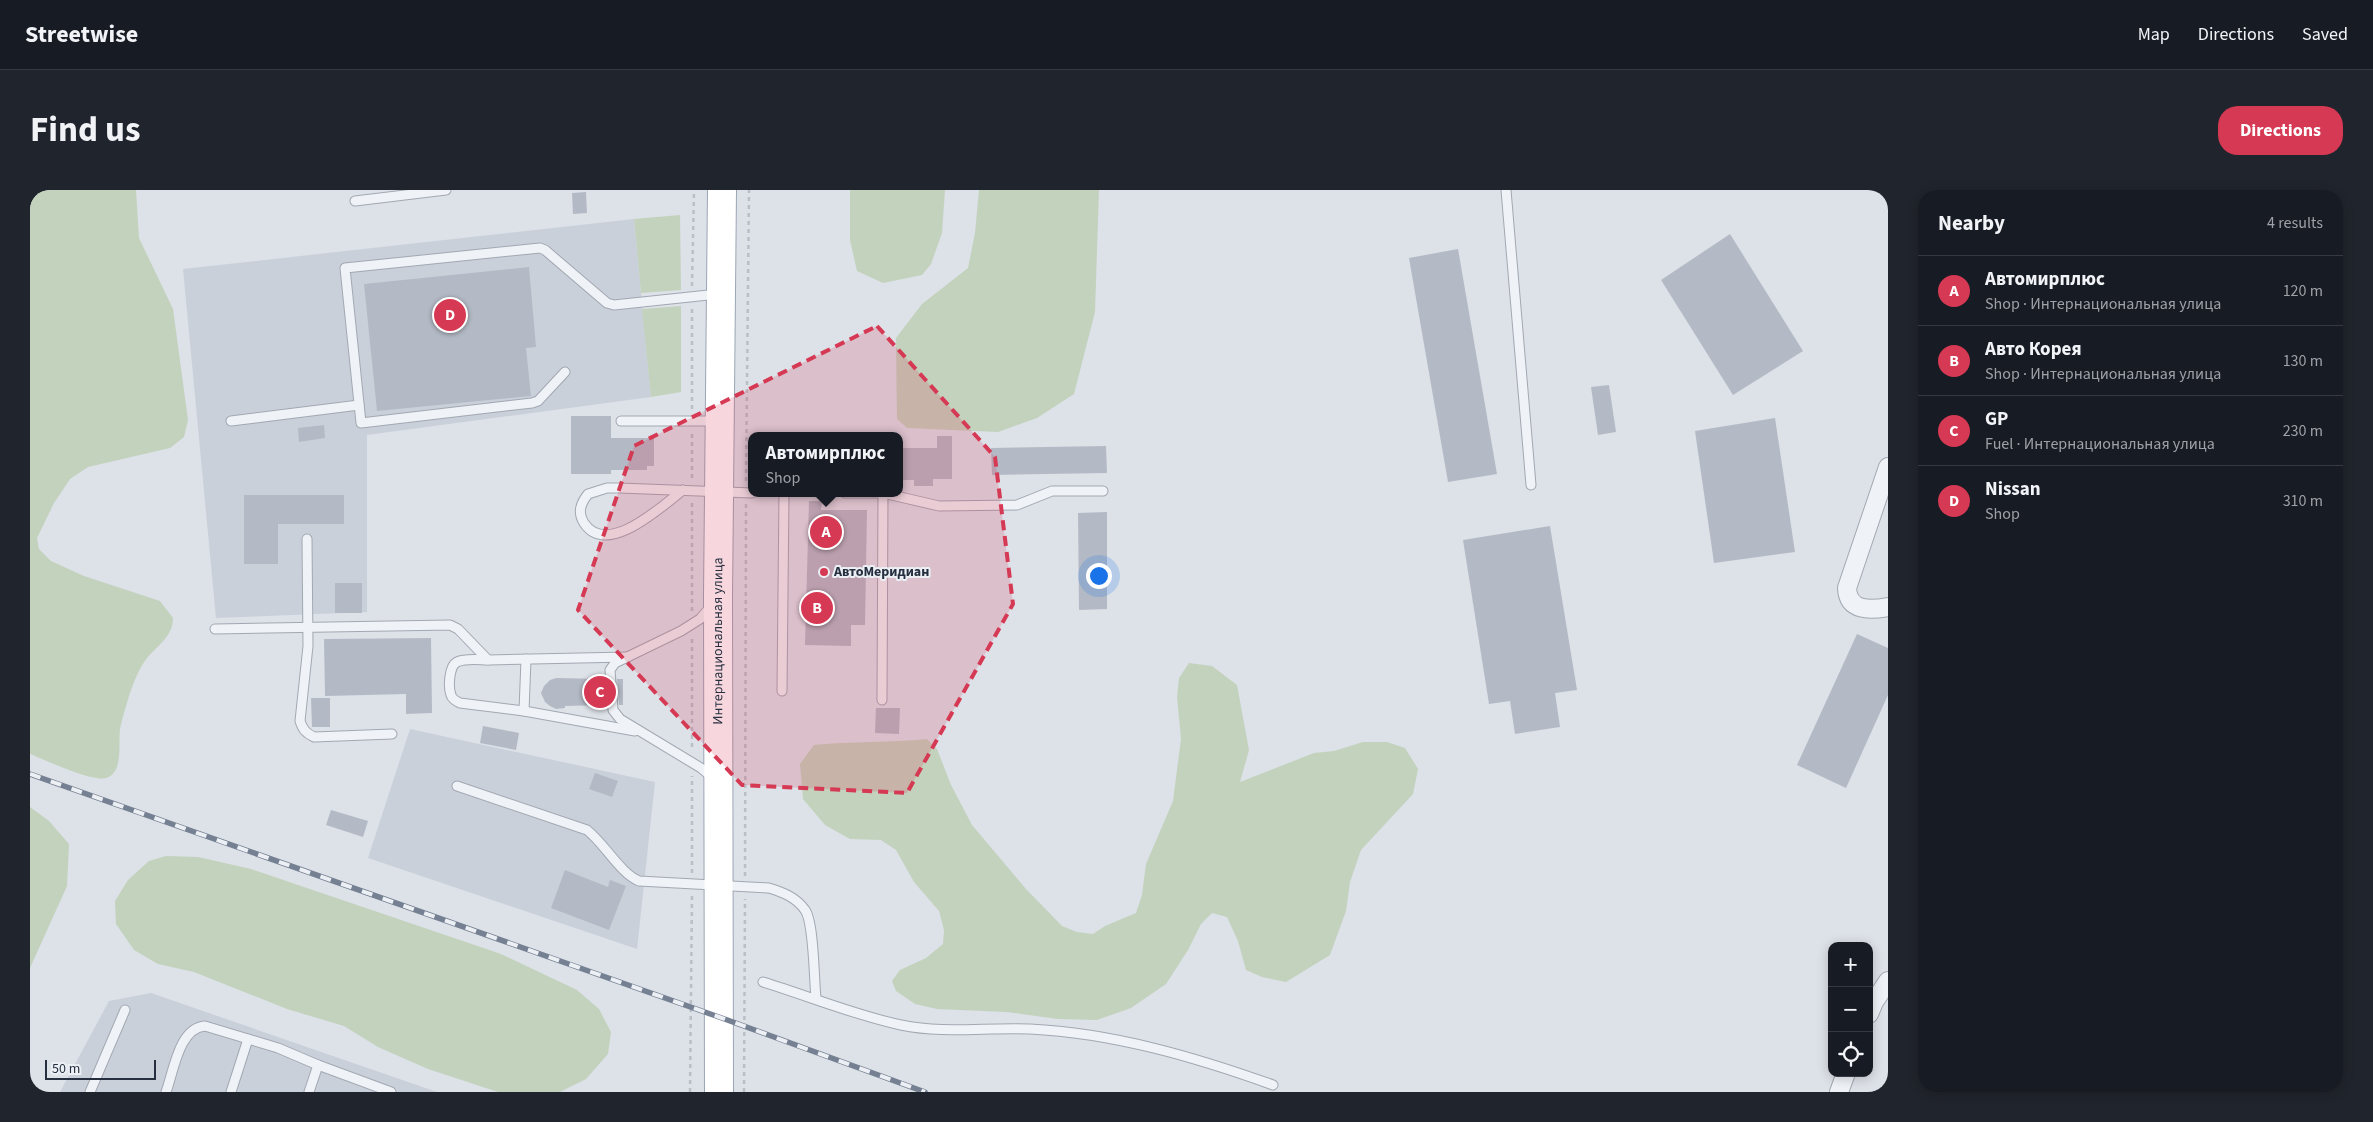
<!DOCTYPE html>
<meta charset="utf-8">
<style>
:root{--surface:#171b24;--page:#20242c;--text:#f1f3f6;--muted:#9ea1a6;--line:#363941;--accent:#d53953}
body{margin:0;font-family:"Source Sans 3",sans-serif;background:var(--page);color:var(--text)}
.controls{position:absolute;right:15px;bottom:15px;display:grid;overflow:hidden;border-radius:10px;box-shadow:0 2px 12px #0003}
.controls button{width:45px;height:45px;display:grid;place-items:center;padding:0;border:0;border-bottom:1px solid var(--line);background:var(--surface);color:var(--text);font:25px sans-serif}
.scale{position:absolute;left:15px;bottom:12px;width:111px;box-sizing:border-box;padding-left:5px;border:2px solid #252f3f;border-top:0;font-size:14px;line-height:18px;white-space:nowrap;color:#252f3f;-webkit-text-stroke:4px #ecf0f5;paint-order:stroke}
.you{position:absolute;left:1068px;top:385px;width:18px;height:18px;margin:-12px;border:4px solid #fff;border-radius:50%;background:#1a73e8;box-shadow:0 0 0 8px #1a73e833}
.badge{display:grid;place-items:center;width:32px;height:32px;border-radius:50%;background:var(--accent);color:#fff;font-size:16px;font-weight:700}
.pin{position:absolute;translate:-50% -50%;border:2px solid #fff;box-shadow:0 1px 5px #0006}
.popup{position:absolute;left:718px;top:242px;width:155px;height:65px;box-sizing:border-box;display:grid;place-content:center;border-radius:10px;background:var(--surface);filter:drop-shadow(0 1px 4px #0005);font-size:16px;white-space:nowrap;color:var(--muted)}
.popup b{font-size:19px;color:var(--text)}
.popup::after{content:'';position:absolute;left:50%;top:100%;margin-left:-10px;border:10px solid transparent;border-top-color:var(--surface)}
.list{margin:0;padding:0;list-style:none}
h2{display:flex;justify-content:space-between;align-items:center;height:65px;margin:0;padding:0 20px;font-size:21px}
h2 small{font-size:16px;font-weight:400;color:var(--muted)}
.list li{display:grid;grid-template-columns:32px 1fr auto;gap:15px;align-items:center;box-sizing:border-box;height:70px;padding:0 20px;border-top:1px solid var(--line)}
.list b{display:block;font-size:19px;white-space:nowrap}
.list p{margin:0;font-size:16px;white-space:nowrap;color:var(--muted)}
.list em{font-size:16px;font-style:normal;color:var(--muted)}
.icon{flex:none;width:28px;height:28px;fill:none;stroke:currentColor;stroke-width:2;stroke-linecap:round;stroke-linejoin:round}
.map{position:relative;flex:none;width:1858px;height:902px;overflow:hidden;border-radius:20px}
header{display:flex;align-items:center;gap:30px;box-sizing:border-box;height:70px;padding:0 25px;background:var(--surface);border-bottom:1px solid var(--line)}
header strong{font-size:24px}
nav{display:flex;gap:28px;margin-inline-start:auto;font-size:18px}
.intro{display:flex;align-items:center;justify-content:space-between;box-sizing:border-box;height:120px;padding:0 30px}
h1{margin:0;font-size:35px}
.button{padding:12px 22px;border-radius:20px;background:var(--accent);color:#fff;font-size:18px;font-weight:700}
main{display:flex;gap:30px;padding:0 30px}
aside{flex:1;background:var(--surface);border-radius:20px;box-shadow:0 2px 12px #0003}
.map>svg:first-child{display:block}
.built{fill:#cad0da}
.green{fill:#c3d2bd}
.building{fill:#b4bac5}
.lines{fill:none;stroke-linecap:round;stroke-linejoin:round}
.service-casing{stroke:#a2a8b2;stroke-width:11}
.minor-casing{stroke:#a2a8b2;stroke-width:20}
.primary-casing{stroke:#9ba6b4;stroke-width:30}
.path{stroke:#babfc6;stroke-width:2.5;stroke-dasharray:4 4;stroke-linecap:butt}
.service{stroke:#eff2f6;stroke-width:9}
.minor{stroke:#eff2f6;stroke-width:18}
.primary{stroke:#fff;stroke-width:28}
.rail-casing{stroke:#758192;stroke-width:5.5}
.rail{stroke:#ecf0f5;stroke-width:4;stroke-dasharray:11;stroke-linecap:butt}
.marked{fill:#d53953;fill-opacity:0.2;stroke:#d53953;stroke-width:4;stroke-dasharray:10 6;stroke-linejoin:round}
.poi-dot{fill:#d53953;stroke:#ecf0f5;stroke-width:2}
.labels{text-anchor:middle;dominant-baseline:central;stroke-width:4;stroke-linejoin:round;paint-order:stroke}
.poi-label{font-size:14px;font-weight:bold;fill:#252f3f;stroke:#ecf0f5;text-anchor:start}
.street-label{font-size:14px;fill:#252f3f;stroke:#ecf0f5}
</style>
<header>
<strong>Streetwise</strong>
<nav><a>Map</a><a>Directions</a><a>Saved</a></nav>
</header>
<div class="intro"><h1>Find us</h1><a class="button">Directions</a></div>
<main>
<div class="map">
<svg width="1858" height="902" viewBox="0 0 1858 902">
<rect width="100%" height="100%" fill="#dde1e8"/>
<g class="built">
<path d="M604 29 621 207 337 245V422L186 428 153 79Z"/>
<path d="M380 539 625 592 607 759 338 668Z"/>
<path d="M121 803 407 902H30L79 811Z"/>
</g>
<g class="green">
<path d="M0 0H106L109 48 143 119 158 230 154 247 140 258 58 277 40 289 24 313 7 348 9 359 21 371 54 386 130 411 143 428C143 446 128 455 117 468 109 478 103 494 99 506 96 517 92 528 90 539 88 553 94 583 76 588 62 592 15 570 0 564Z"/>
<path d="M820 0H915L912 43 901 74 892 85 853 93 827 81 820 50Z"/>
<path d="M949 0H1069L1065 122 1044 204 1007 228 968 242 877 238 867 229 866 148 892 114 938 78 945 43Z"/>
<path d="M650 25 651 100 611 103 604 29Z"/>
<path d="M651 116V202L621 207 612 119Z"/>
<path d="M1159 473 1182 476 1207 495 1219 560 1210 592 1284 563 1304 561 1333 552H1357L1375 558 1388 579 1383 604 1331 660 1320 692 1316 721 1300 765 1256 792 1232 787 1216 780 1208 751 1197 727 1182 723 1171 734 1158 760 1136 794 1101 818 1067 830 1028 829 976 822 907 819 885 814 866 801 862 791 870 780 896 768 913 754 914 740 909 721 884 692 866 660 851 650 820 649 795 635 773 609 770 574 784 555C822 551 860 553 897 549L907 559 921 595 942 635 996 699 1032 736 1047 742 1063 744 1075 736 1106 723 1112 705 1116 674 1143 611 1151 549 1147 507 1149 488Z"/>
<path d="M0 617 19 631 39 654 37 696 0 778Z"/>
<path d="M136 666 168 667 221 679 471 764 547 800 569 819 581 842 578 864 556 889 530 902H468L398 879 348 857 314 836 257 819 164 782 128 774 104 760 86 734 85 711 98 690 119 671Z"/>
</g>
<g class="building">
<path d="M556 2 557 23 543 24 542 3Z"/>
<path d="M1700 44 1773 161 1703 205 1631 90Z"/>
<path d="M1428 59 1467 284 1418 292 1379 68Z"/>
<path d="M499 77 506 157 496 158 501 206 347 221 334 94Z"/>
<path d="M1579 195 1586 242 1568 245 1561 197Z"/>
<path d="M541 226H581V248H624V276H617V280H581V284H541Z"/>
<path d="M1745 228 1765 362 1684 373 1665 241Z"/>
<path d="M294 235 295 248 269 252 268 238Z"/>
<path d="M907 246H922V289H903V296H884V290H870V258H907Z"/>
<path d="M1076 256 1077 283 962 285 961 258Z"/>
<path d="M214 305H314V334H248V374H214Z"/>
<path d="M779 311H792L791 320H837L835 435H821V456L775 455Z"/>
<path d="M1077 322V419L1049 420 1048 323Z"/>
<path d="M1520 336 1547 500 1525 503 1530 537 1485 544 1480 511 1459 514 1433 350Z"/>
<rect x="305" y="393" width="27" height="30"/>
<path d="M1827 444 1858 458V505L1816 598 1767 575Z"/>
<path d="M401 448 402 523 376 524V504L295 506 294 449Z"/>
<path d="M526 488 574 489 576 515 535 516V518L526 519 520 516 515 512 511 503 514 496 520 490Z"/>
<path d="M587 489H593V515H589Z"/>
<path d="M281 508H300V537H282Z"/>
<path d="M846 518H870L869 544 845 543Z"/>
<path d="M453 536 489 543 486 560 450 553Z"/>
<path d="M565 583 588 591 582 607 559 599Z"/>
<path d="M301 620 338 631 333 647 296 635Z"/>
<path d="M535 680 578 697 580 690 596 696 579 740 521 718Z"/>
</g>
<g class="lines">
<defs>
<g id="service">
<path d="M1476 0 1501 295"/>
<path d="M325 11 416 0"/>
<path d="M535 182 508 211 502 213 331 233 315 78 510 58 515 60 577 113 584 115 688 104"/>
<path d="M201 231 329 215"/>
<path d="M591 231H687"/>
<path d="M653 300C632 316 577 368 554 333 547 322 551 313 558 304L577 298H589L722 303"/>
<path d="M815 303H853L909 316 987 315 1022 301H1073"/>
<path d="M277 349 278 456 270 531C273 540 276 543 284 547L362 544"/>
<path d="M682 415 670 429 651 441 585 473 580 480 583 520 590 529 671 578 683 588"/>
<path d="M185 439 420 435 428 439 458 470 598 467"/>
<path d="M458 470C449 470 436 468 427 472 419 476 418 497 421 505 422 509 426 511 430 513L494 521 605 541"/>
<path d="M752 501 754 303"/>
<path d="M852 510 853 303"/>
<path d="M494 521 496 469"/>
<path d="M427 596 557 640C574 653 590 683 609 691L739 698C752 702 766 707 775 720 784 732 784 790 786 808"/>
<path d="M733 792C779 806 824 825 871 835 914 844 956 837 1000 839 1083 843 1165 867 1243 895"/>
<path d="M60 902 95 820"/>
<path d="M136 902C144 880 149 838 175 836L248 858 288 875"/>
<path d="M201 902 218 849"/>
<path d="M279 902 288 875 361 902"/>
</g>
<g id="minor">
<path d="M1858 277 1817 398C1818 422 1841 420 1858 417"/>
<path d="M1839 824 1844 812 1858 791"/>
<path d="M1809 902 1816 883"/>
</g>
<g id="primary">
<path id="s1" d="M689 902 688 407 692 0"/>
</g>
</defs>
<use href="#service" class="service-casing"/>
<use href="#minor" class="minor-casing"/>
<use href="#primary" class="primary-casing"/>
<g class="path">
<path d="M662 96 664 0"/>
<path d="M662 119V221"/>
<path d="M662 288V241"/>
<path d="M716 291 719 0"/>
<path d="M662 421V311"/>
<path d="M662 449V558"/>
<path d="M662 683V586"/>
<path d="M715 686 716 314"/>
<path d="M660 902 662 704"/>
<path d="M714 902 715 709"/>
</g>
<use href="#service" class="service"/>
<use href="#minor" class="minor"/>
<use href="#primary" class="primary"/>
<defs>
<path id="rail" d="M0 584 689 827 895 902"/>
</defs>
<use href="#rail" class="rail-casing"/>
<use href="#rail" class="rail"/>
</g>
<path class="marked" d="M847 136 965 267 983 414 877 603 712 595 548 420 604 256Z"/>
<circle class="poi-dot" cx="794" cy="382" r="5"/>
<g class="labels">
<g class="poi-label">
<text x="804" y="382">АвтоМеридиан</text>
</g>
<g class="street-label">
<text stroke="none"><textPath href="#s1" startOffset="451">Интернациональная улица</textPath></text>
</g>
</g>
</svg>
<div class="controls">
<button>+</button>
<button>−</button>
<button><svg class="icon" aria-label="locate" viewBox="0 0 24 24"><circle cx="12" cy="12" r="6"/><path d="M12 2v4M12 18v4M2 12h4M18 12h4"/></svg></button>
</div>
<div class="scale">50 m</div>
<div class="you"></div>
<div class="pin badge" style="left:796px;top:342px">A</div>
<div class="popup"><b>Автомирплюс</b>Shop</div>
<div class="pin badge" style="left:787px;top:418px">B</div>
<div class="pin badge" style="left:570px;top:502px">C</div>
<div class="pin badge" style="left:420px;top:125px">D</div>
</div>
<aside>
<h2>Nearby<small>4 results</small></h2>
<ul class="list">
<li><span class="badge">A</span><div><b>Автомирплюс</b><p>Shop · Интернациональная улица</p></div><em>120 m</em></li>
<li><span class="badge">B</span><div><b>Авто Корея</b><p>Shop · Интернациональная улица</p></div><em>130 m</em></li>
<li><span class="badge">C</span><div><b>GP</b><p>Fuel · Интернациональная улица</p></div><em>230 m</em></li>
<li><span class="badge">D</span><div><b>Nissan</b><p>Shop</p></div><em>310 m</em></li>
</ul>
</aside>
</main>
